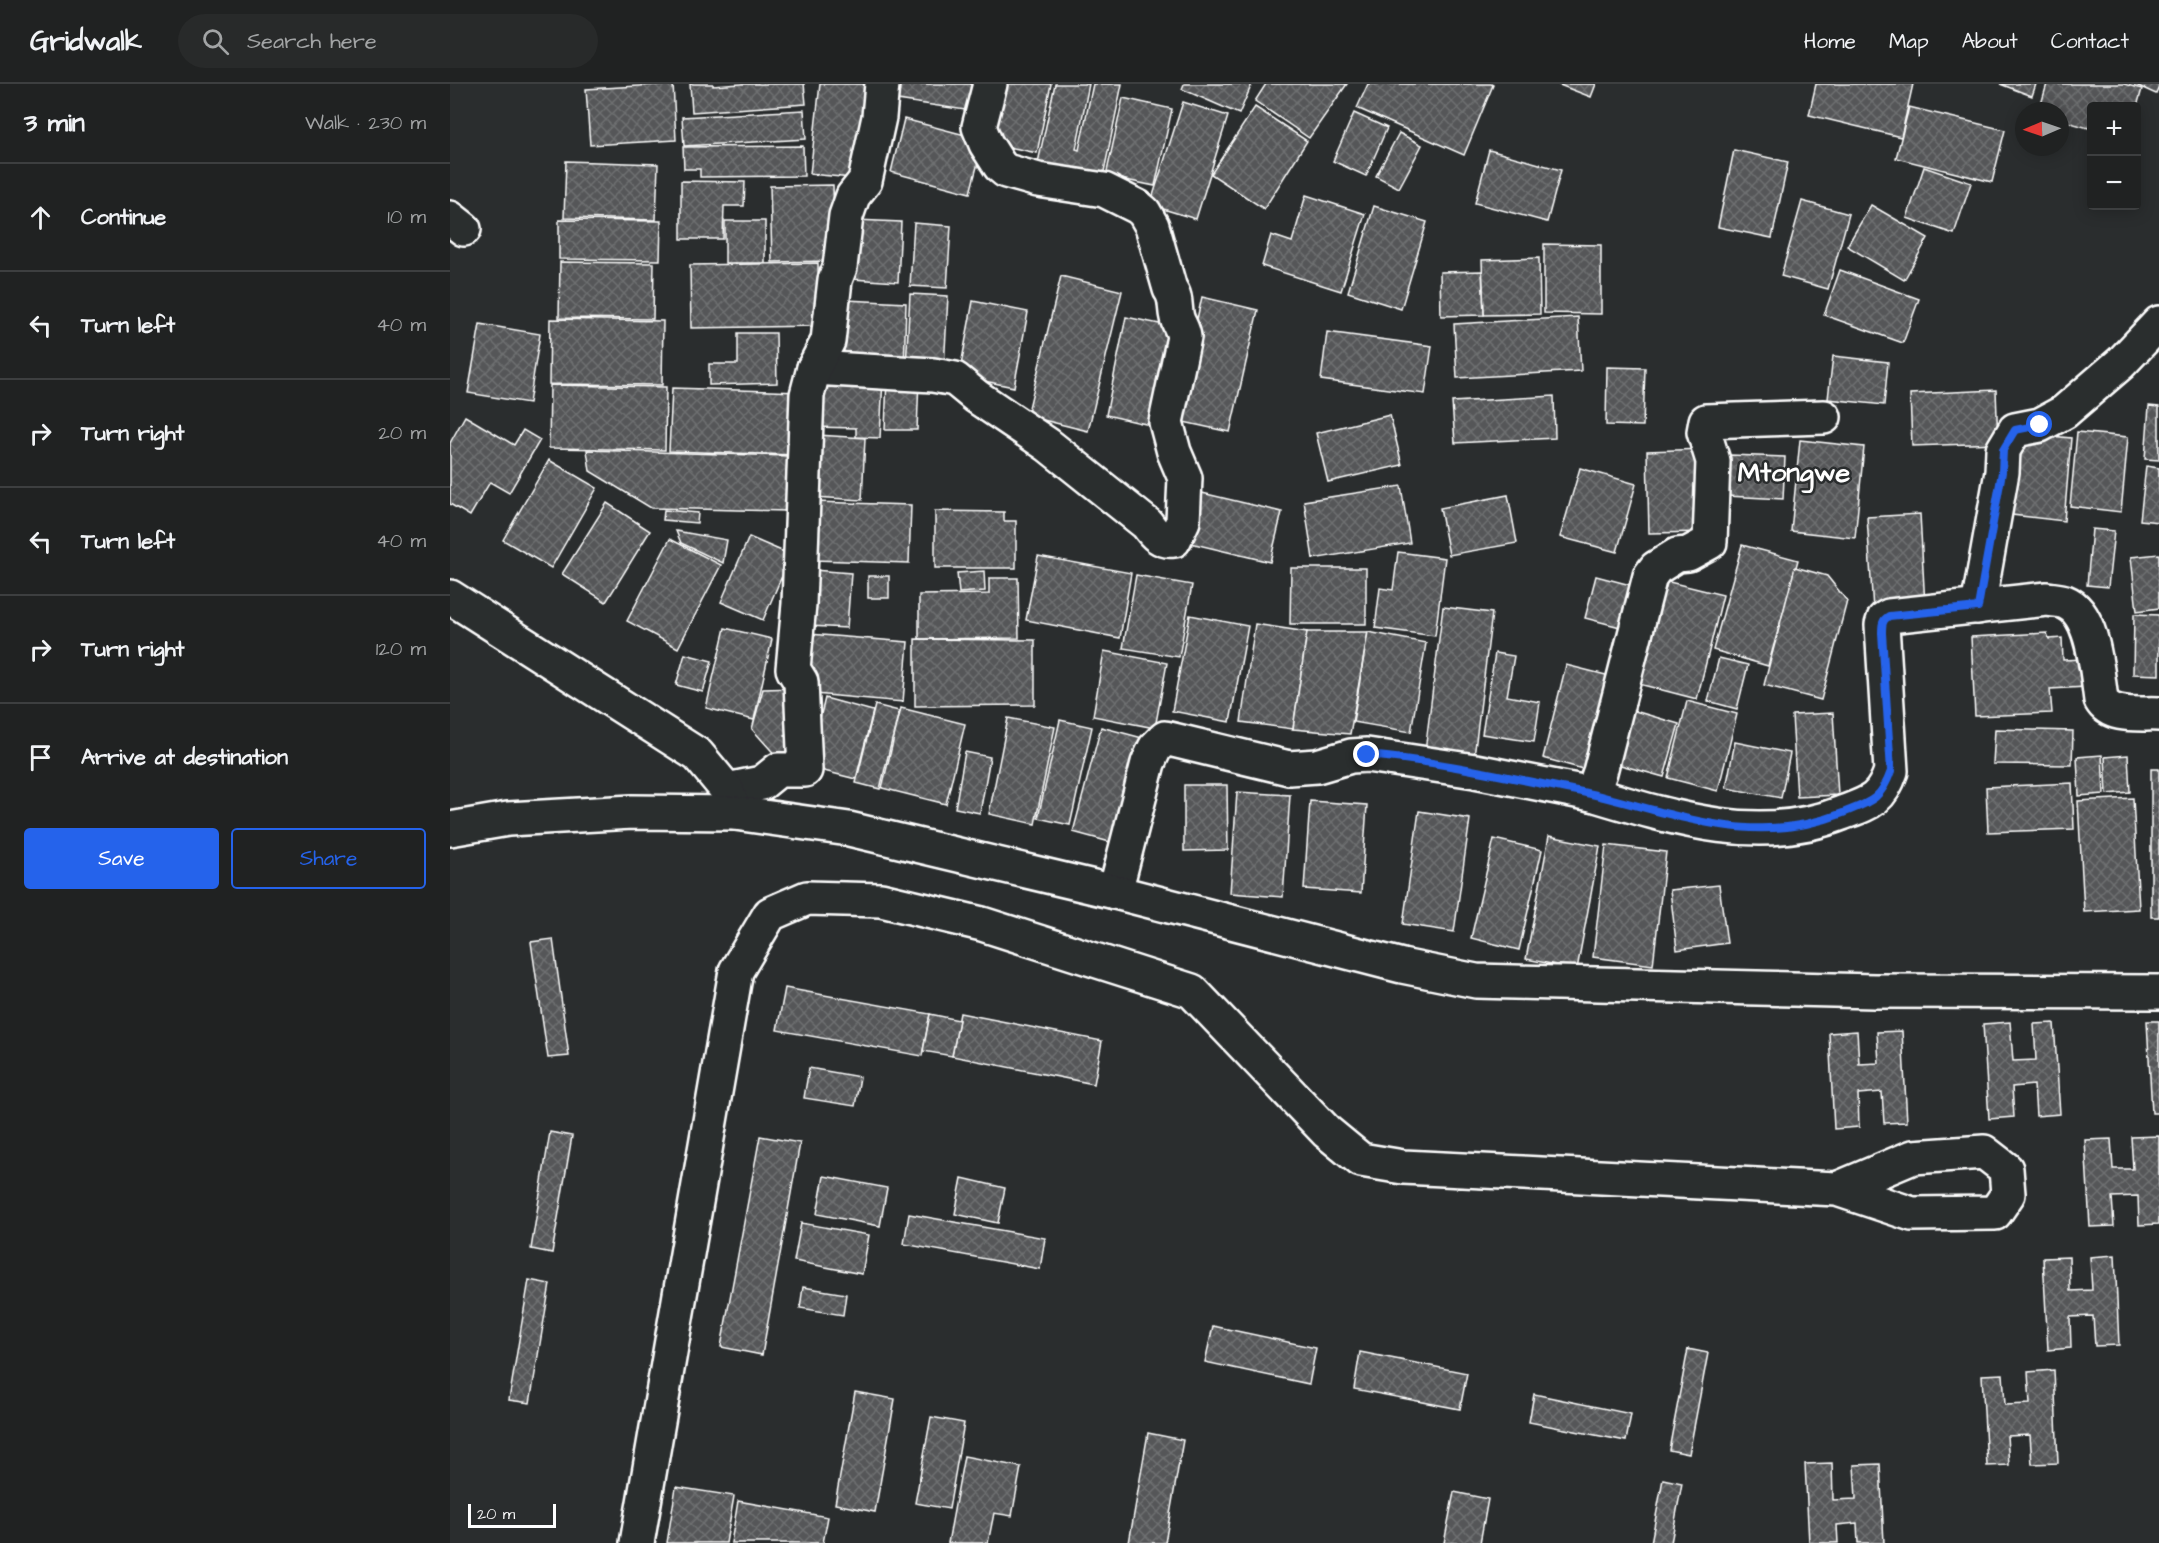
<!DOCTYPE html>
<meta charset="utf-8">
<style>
:root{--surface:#202222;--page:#282a2a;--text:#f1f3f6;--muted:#a2a4a5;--line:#3d3f40;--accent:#2563eb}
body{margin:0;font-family:"Architects Daughter",sans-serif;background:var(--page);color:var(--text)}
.controls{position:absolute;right:18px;top:18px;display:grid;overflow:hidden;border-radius:6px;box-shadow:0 3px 15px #0003}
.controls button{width:54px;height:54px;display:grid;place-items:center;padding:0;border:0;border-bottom:2px solid var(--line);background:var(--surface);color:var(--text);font:30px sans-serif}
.compass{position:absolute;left:1565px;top:18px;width:54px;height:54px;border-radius:50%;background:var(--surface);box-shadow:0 3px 15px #0003;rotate:268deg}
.scale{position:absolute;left:18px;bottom:15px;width:88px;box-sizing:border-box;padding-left:6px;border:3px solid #fff;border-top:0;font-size:16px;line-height:21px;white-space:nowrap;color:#fff;-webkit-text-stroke:4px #2a2d2e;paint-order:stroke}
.stop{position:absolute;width:18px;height:18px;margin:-14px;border:4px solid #2563eb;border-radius:50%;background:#fff}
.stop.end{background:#2563eb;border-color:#fff;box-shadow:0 2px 6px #0008}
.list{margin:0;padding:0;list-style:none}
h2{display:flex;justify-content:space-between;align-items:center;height:78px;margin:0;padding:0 24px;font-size:26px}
h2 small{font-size:20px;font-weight:400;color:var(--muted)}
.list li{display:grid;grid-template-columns:39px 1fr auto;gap:18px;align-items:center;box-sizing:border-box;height:108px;padding:0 24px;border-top:2px solid var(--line)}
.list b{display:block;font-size:22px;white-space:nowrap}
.list em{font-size:20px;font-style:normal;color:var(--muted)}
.actions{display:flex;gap:12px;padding:18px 24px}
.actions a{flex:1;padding:14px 0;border:2px solid var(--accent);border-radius:6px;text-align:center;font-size:21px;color:var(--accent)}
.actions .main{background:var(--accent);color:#fff}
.icon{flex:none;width:33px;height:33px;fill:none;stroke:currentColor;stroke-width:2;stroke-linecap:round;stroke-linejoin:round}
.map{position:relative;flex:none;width:1709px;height:1459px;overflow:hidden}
header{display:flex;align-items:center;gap:36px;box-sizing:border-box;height:84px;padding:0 30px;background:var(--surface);border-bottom:2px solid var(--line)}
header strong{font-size:28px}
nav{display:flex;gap:33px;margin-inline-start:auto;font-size:21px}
.search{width:420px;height:54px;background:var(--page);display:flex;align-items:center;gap:15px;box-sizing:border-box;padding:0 21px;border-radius:33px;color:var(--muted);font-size:22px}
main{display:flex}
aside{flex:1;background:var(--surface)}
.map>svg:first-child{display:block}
.building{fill:url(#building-cross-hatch);stroke:#fff;stroke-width:1.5}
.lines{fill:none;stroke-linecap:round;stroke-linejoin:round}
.street-casing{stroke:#fff;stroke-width:38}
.secondary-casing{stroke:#fff;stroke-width:38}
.street{stroke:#2a2d2e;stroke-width:33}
.secondary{stroke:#2a2d2e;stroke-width:33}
.route{stroke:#2563eb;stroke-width:8}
.labels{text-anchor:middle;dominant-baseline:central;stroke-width:5;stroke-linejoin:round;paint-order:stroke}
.district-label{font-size:27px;font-weight:bold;fill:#fff;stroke:#2a2d2e}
</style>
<header>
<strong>Gridwalk</strong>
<div class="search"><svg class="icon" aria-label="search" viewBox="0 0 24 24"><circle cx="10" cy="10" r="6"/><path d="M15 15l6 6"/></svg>Search here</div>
<nav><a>Home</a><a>Map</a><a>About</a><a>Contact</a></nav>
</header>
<main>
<aside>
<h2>3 min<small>Walk · 230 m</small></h2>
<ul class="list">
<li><svg class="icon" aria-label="ahead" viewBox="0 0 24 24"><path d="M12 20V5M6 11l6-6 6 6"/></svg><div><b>Continue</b></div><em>10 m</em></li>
<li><svg class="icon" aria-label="left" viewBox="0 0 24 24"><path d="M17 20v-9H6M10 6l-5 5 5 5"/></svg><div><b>Turn left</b></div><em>40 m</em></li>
<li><svg class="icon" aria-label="right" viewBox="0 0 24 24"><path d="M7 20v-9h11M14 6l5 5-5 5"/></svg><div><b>Turn right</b></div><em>20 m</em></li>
<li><svg class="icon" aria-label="left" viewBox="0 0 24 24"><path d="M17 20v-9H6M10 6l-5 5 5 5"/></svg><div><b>Turn left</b></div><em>40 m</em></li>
<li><svg class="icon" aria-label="right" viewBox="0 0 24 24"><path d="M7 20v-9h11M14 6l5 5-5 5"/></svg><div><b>Turn right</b></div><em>120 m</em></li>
<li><svg class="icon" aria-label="arrive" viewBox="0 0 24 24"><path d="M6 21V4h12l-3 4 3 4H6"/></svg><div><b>Arrive at destination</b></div></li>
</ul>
<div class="actions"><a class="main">Save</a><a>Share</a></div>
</aside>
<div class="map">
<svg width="1709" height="1459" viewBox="0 0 1709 1459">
<defs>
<pattern id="building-cross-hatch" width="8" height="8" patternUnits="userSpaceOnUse" patternTransform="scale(1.5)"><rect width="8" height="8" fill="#555758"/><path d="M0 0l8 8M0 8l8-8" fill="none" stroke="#6e7071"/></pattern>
</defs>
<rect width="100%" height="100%" fill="#2a2d2e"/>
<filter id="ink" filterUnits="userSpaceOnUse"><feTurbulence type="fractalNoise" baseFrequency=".0167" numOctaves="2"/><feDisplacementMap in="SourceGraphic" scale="12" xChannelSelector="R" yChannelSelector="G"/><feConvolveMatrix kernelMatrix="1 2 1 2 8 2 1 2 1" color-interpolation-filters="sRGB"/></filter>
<g filter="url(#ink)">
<g class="building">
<path d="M223 0 226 56 140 61 136 5Z"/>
<path d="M240 0H263V2L291 0H354L356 20 242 28Z"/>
<path d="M370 0H423L412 95 360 90Z"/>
<path d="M443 0H526L522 27 441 15Z"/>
<path d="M548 0H601L587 69 536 58Z"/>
<path d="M605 0H639L626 65 629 66 643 0H672L651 102 586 88Z"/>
<path d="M734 0H802L789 30 732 5Z"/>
<path d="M816 0H897L859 54 805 17Z"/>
<path d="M918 0H1041L1043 1 1014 71 907 24Z"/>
<path d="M1107 0H1146L1141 13Z"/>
<path d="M1366 0H1463L1451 53 1359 31Z"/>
<path d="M1550 0H1586L1582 12Z"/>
<path d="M1597 0H1674L1692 5 1686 26V22H1642V45L1610 36V27H1589Z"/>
<path d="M1684 0H1709V3L1706 10Z"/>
<path d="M673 14 722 25 705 102 656 92Z"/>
<path d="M733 18 778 32 746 135 700 121Z"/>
<path d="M805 23 857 57 814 125 761 90Z"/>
<path d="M1459 23 1555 46 1542 98 1446 74Z"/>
<path d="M354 26 356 55 234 62 232 33Z"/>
<path d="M904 29 937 44 916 92 883 77Z"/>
<path d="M454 35 534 56 520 109 441 88Z"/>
<path d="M949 49 972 61 949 104 926 92Z"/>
<path d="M353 62 354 92 250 93V85H234L233 63Z"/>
<path d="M1039 66 1111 86 1097 138 1025 119Z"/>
<path d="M1284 66 1338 78 1322 154 1268 143Z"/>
<path d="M116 77 208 80 206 136 114 134Z"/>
<path d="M1474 83 1521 99 1504 150 1457 134Z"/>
<path d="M231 97 295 98 294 122H274L273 155H231Z"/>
<path d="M383 101 385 177 322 178 320 102Z"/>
<path d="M856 111 915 130 891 207 812 182 821 151 842 158Z"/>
<path d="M1352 117 1399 130 1378 205 1331 192Z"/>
<path d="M1421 121 1478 154 1454 196 1397 162Z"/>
<path d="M924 122 977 138 951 225 898 208Z"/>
<path d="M109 136 211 137 210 176 109 175Z"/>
<path d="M405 136 451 138 448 198 402 195Z"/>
<rect x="275" y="137" width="40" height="42"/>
<path d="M464 139 501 142 497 204 460 202Z"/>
<path d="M1094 160 1151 161V230L1094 229Z"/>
<path d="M1089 174 1090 230 1034 231 1032 176Z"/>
<path d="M110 178 204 179 203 235 109 234Z"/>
<path d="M368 179 369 242 241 244 240 181Z"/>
<path d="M1390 186 1469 215 1453 259 1374 231Z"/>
<path d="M1032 187 1034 231 991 232 990 188Z"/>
<path d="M611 192 672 207 638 347 577 332Z"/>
<path d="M460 210 498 212 494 284 456 283Z"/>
<path d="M752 213 808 226 780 348 724 336Z"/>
<path d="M396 216 456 219 454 287 393 285Z"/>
<path d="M523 217 578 228 564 303 509 292Z"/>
<path d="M676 233 729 244 709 343 656 331Z"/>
<path d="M1128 233 1131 287 1007 294 1004 240Z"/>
<path d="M100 235 213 237 212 301 99 300Z"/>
<path d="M30 240 90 250 79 319 18 309Z"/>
<path d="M877 248 982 262 975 310 871 296Z"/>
<path d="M288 249H326L327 299 259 301V280H288Z"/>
<path d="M1383 272 1438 278 1434 321 1378 315Z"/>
<path d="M1157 283 1195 284 1193 342 1156 341Z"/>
<path d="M366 290 433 293 430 354 406 353V344L364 343Z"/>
<path d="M437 294 469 295 467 346H435Z"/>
<path d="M100 301 216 303 215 366 99 364Z"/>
<path d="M222 304 349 308 347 371 219 367Z"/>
<path d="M1546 306 1548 359 1462 362 1460 310Z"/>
<path d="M1104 312 1105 354 1005 359 1002 318Z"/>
<path d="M1699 322 1709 323V376L1695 375Z"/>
<path d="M940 331 952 381 878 398 866 349Z"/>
<path d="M15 332 64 361 73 346 90 356 59 409 40 398 20 432 0 420V359Z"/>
<path d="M1627 348 1678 353 1671 428 1620 422Z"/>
<path d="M1569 349 1621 354 1614 437 1562 431Z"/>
<path d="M367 351 415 354 412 416 364 413Z"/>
<path d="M1350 356 1414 363 1405 454 1341 447Z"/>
<path d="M1254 365 1256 448 1199 449 1197 367Z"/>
<path d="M137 366 339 372 337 427 201 424 140 387Z"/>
<path d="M1279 371 1335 373 1333 415 1277 412Z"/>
<path d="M99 376 147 404 101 484 53 456Z"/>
<path d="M1696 382 1709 384V438L1690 436Z"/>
<path d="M1130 384 1186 400 1167 468 1110 453Z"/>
<path d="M951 402 960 459 863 475 854 417Z"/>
<path d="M748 408 832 428 820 478 736 458Z"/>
<path d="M1058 411 1067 459 999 471 990 424Z"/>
<path d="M364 418 461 421 459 479 363 476Z"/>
<path d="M157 419 200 447 156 518 112 490Z"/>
<path d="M214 426 248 429 247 439 213 436Z"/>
<path d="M485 427 554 428V437H566V484H485Z"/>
<path d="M1470 430 1475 522 1423 526 1417 433Z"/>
<path d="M1642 445 1664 447 1658 503 1637 501Z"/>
<path d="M226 447 277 456 273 479 231 459Z"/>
<path d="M299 453 341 471 313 536 271 518Z"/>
<path d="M220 455 271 481 228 564 177 537Z"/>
<path d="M1292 461 1348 476 1318 582 1263 566Z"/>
<path d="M948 468 995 474 985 552 925 544 930 504 943 506Z"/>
<path d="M1709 470V524L1687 527 1681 473Z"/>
<path d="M588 472 681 489 670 554 576 536Z"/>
<path d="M1345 483 1377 492 1397 517 1371 616 1314 601Z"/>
<path d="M841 484H916V540H840Z"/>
<path d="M363 486 401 489 397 544 359 542Z"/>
<path d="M534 487 535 507 509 509 507 489Z"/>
<path d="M686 491 742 501 729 573 673 564Z"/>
<rect x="418" y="492" width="21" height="22"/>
<path d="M1146 492 1192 504 1182 546 1135 534Z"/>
<path d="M539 494H568L569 554 469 555V511L539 510Z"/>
<path d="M1211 496 1273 511 1247 615 1185 599Z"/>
<path d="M993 523 1042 529 1024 673 975 667Z"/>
<path d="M1684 530 1709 531V591L1683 590Z"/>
<path d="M740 531 798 542 780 638 722 627Z"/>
<path d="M805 540 857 548 843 645 791 638Z"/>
<path d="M275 544 322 555 304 636 256 624Z"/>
<path d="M857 548H918L900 650 843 645Z"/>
<path d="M918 548 976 559 961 648 903 638Z"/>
<path d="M1597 549 1599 555 1612 554 1613 576 1635 575 1636 603 1600 605 1602 629 1525 632 1521 553Z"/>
<path d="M359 550 458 558 453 618 354 609Z"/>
<path d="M465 555 585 556V621L465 622Z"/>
<path d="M654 567 717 579 705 644 643 632Z"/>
<path d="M1045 569 1064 572 1057 612 1090 618 1084 658 1032 650Z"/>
<path d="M235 570 262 577 253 608 226 601Z"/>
<path d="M1269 574 1298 581 1287 625 1258 617Z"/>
<path d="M1116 581 1164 593 1140 687 1093 674Z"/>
<path d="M349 604 350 679 329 675 302 645 313 605Z"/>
<path d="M375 614 423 627 406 695 358 683Z"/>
<path d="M1237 617 1287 630 1268 707 1218 694Z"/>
<path d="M425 621 449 627 430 705 406 699Z"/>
<path d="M451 624 515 640 496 720 432 704Z"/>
<path d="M1178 625 1229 640 1214 693 1163 679Z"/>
<path d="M1383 629 1388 711 1347 713 1342 631Z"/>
<path d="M558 634 605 643 585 740 539 730Z"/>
<path d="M610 636 642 643 620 741 588 734Z"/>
<path d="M651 643 700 656 671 761 623 748Z"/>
<path d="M1545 645 1623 647 1622 681 1543 680Z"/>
<path d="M1285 658 1340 669 1331 714 1276 704Z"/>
<path d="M515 668 540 673 530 729 505 724Z"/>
<path d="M1652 671 1654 710 1629 712 1627 673Z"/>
<path d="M1678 671 1680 708 1657 710 1655 673Z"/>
<rect x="1701" y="685" width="8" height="148"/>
<path d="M1622 699 1624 745 1538 748 1536 703Z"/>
<path d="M734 701H777L778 766 734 767Z"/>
<path d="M787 708 840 711 833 813 780 809Z"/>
<path d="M1683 714 1689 825 1634 828 1628 717Z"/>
<path d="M860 717 917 721 911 809 854 805Z"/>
<path d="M969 727 1020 735 1004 848 953 840Z"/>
<path d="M1099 752 1150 762 1127 885 1076 875Z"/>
<path d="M1044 755 1092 766 1069 866 1021 854Z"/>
<path d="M1156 761 1216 768 1203 881 1143 873Z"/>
<path d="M1269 801 1277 859 1227 866 1220 806Z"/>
<path d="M103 855 119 972 98 974 81 858Z"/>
<path d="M335 904 480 930 472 972 327 946Z"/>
<path d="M510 929 652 957 644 1000 502 972Z"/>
<path d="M480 930 509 936 502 972 473 967Z"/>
<path d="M1697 937H1709V1029H1702Z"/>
<path d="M1560 938 1563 977 1586 976 1584 940 1604 939 1610 1030 1586 1032 1584 1001 1562 1003 1564 1033 1539 1035 1533 940Z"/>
<path d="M1407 947 1409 980 1429 979 1427 948 1452 947 1457 1038 1434 1039 1432 1008 1408 1010 1409 1043 1384 1045 1379 949Z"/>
<path d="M359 984 410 993 405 1022 354 1014Z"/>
<path d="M100 1048 122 1052 102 1169 81 1165Z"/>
<path d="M310 1052 350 1059 312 1271 271 1263Z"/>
<path d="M1709 1052V1140L1689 1141 1688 1112 1662 1113 1664 1142 1640 1143 1635 1056 1661 1055 1663 1085H1683L1681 1053Z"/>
<path d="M374 1092 437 1104 430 1142 367 1130Z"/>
<path d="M512 1094 555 1104 548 1139 505 1130Z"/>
<path d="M459 1130 595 1154 590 1185 454 1160Z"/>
<path d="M351 1139 419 1151 412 1190 344 1177Z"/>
<path d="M1665 1171 1669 1261 1645 1262 1643 1232 1620 1233 1621 1264 1598 1266 1593 1174 1619 1173 1620 1207 1642 1206 1640 1173Z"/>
<path d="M79 1196 100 1200 80 1319 59 1316Z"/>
<path d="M353 1203 396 1210 393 1231 350 1224Z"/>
<path d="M763 1242 866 1264 859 1300 755 1278Z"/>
<path d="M1238 1265 1258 1269 1239 1370 1219 1366Z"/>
<path d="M910 1268 1017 1289 1010 1325 904 1305Z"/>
<path d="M1604 1286 1608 1379 1582 1380 1580 1351 1557 1352 1559 1381 1537 1382 1532 1291 1553 1290 1555 1321 1580 1320 1578 1288Z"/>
<path d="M405 1308 445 1315 425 1428 385 1420Z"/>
<path d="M1084 1310 1181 1330 1176 1357 1079 1338Z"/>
<path d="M481 1333 514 1339 499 1425 465 1419Z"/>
<path d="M698 1349 733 1356 715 1459H679Z"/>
<path d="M514 1372 571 1383 562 1432 544 1429 538 1459H498Z"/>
<path d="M1382 1379 1383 1416 1406 1415 1404 1381 1430 1380 1434 1459H1408L1407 1439 1387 1441 1388 1459H1359L1355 1380Z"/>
<path d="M1213 1395 1232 1399 1221 1459H1201Z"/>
<path d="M226 1403 284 1412 276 1459H217Z"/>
<path d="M1004 1408 1038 1415 1030 1459H994Z"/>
<path d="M288 1417 378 1433 373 1459H281Z"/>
</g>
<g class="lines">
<defs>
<g id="street">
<path d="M0 134 14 145"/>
<path d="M364 284 483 291 505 295 527 313 598 361 697 440C704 450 711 458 724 456L733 437 735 394 724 368 716 338 734 253C733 245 729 241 727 234 724 223 727 214 720 205L702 142 694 128 688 123 654 106 588 96 556 87 550 82 536 60 529 43 540 0"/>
<path d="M1528 523 1552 388 1553 366 1565 346 1590 341 1614 328 1671 279 1709 239"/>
<path d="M277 706 312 699 328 686H355L351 598 343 585 349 520 357 311 364 284 378 257 385 196 390 183 396 132 403 112 415 97 429 33 432 0"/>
<path d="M1142 710C1222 734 1310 762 1392 729 1419 719 1431 717 1441 687L1432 541 1434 535 1439 532 1597 515C1603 516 1610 516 1615 518 1644 529 1647 589 1651 616 1661 634 1690 629 1709 630"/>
<path d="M665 808 698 679 705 664 715 654 839 684 867 682 901 672 917 671 1025 687 1142 710 1150 688 1200 492 1206 484 1227 471 1238 470 1260 458 1263 377 1254 348 1256 337 1374 333"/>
<path d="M187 1459 286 887 320 830 357 814 431 816 532 840 742 907 877 1048 911 1076 953 1083 1387 1105 1462 1130 1545 1129 1558 1110 1556 1085 1534 1068 1463 1073 1387 1105"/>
</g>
<g id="secondary">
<path d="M0 513 248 671 277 706 285 729"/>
<path d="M0 745 58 735 182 728 285 729 399 745 665 808 952 882 1026 897 1425 907 1709 908"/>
</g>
</defs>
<use href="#street" class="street-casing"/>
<use href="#secondary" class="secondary-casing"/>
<use href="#street" class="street"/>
<use href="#secondary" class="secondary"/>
</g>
</g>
<g class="lines" filter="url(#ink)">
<path class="route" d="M917 671C989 677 1061 694 1132 708 1222 727 1299 766 1393 729 1420 718 1431 716 1441 687L1432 549C1432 541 1432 536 1439 532L1528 523 1552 388 1553 366 1565 346 1590 341"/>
</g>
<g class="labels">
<g class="district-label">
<text x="1344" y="389">Mtongwe</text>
</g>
</g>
</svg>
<div class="controls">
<button>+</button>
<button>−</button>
</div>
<svg class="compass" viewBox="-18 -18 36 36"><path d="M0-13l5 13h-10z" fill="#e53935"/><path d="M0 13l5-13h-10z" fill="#a2a4a5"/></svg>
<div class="scale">20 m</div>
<div class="stop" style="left:1590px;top:341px"></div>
<div class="stop end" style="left:917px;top:671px"></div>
</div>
</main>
